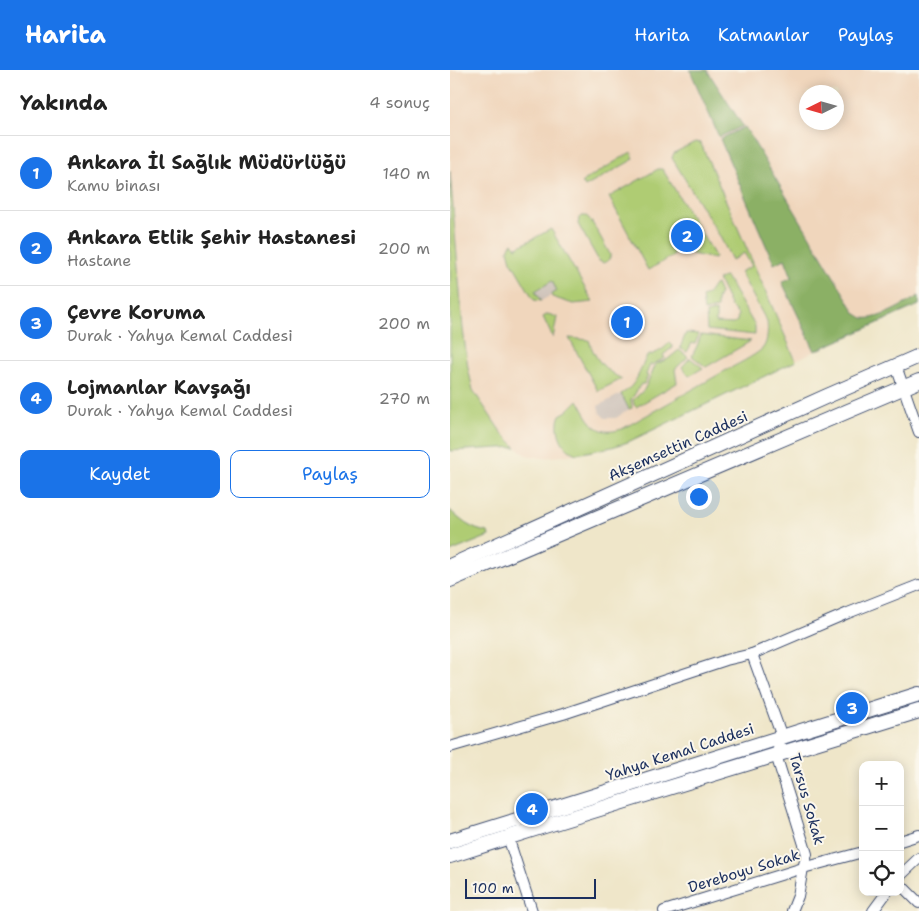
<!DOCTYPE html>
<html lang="tr">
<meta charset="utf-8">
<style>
:root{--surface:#fff;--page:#f6f6f6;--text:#222;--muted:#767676;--line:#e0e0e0;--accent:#1a73e8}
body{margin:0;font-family:"Shantell Sans",sans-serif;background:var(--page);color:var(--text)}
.controls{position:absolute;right:15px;bottom:15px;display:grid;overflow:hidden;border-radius:10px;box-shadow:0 2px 12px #0003}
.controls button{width:45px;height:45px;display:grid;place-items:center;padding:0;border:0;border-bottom:1px solid var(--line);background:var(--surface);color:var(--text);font:25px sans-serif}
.compass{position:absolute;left:349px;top:15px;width:45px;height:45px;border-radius:50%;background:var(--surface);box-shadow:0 2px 12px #0003;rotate:265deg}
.scale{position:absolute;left:15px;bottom:12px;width:131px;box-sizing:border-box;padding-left:5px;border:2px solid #1b2f5e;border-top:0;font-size:14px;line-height:18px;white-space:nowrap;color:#1b2f5e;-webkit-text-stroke:4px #fbf7ec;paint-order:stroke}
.you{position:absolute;left:248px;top:426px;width:18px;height:18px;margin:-12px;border:4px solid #fff;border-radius:50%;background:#1a73e8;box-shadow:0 0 0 8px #1a73e833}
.badge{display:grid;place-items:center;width:32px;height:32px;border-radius:50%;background:var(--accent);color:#fff;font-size:16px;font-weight:700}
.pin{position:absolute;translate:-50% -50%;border:2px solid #fff;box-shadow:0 1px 5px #0006}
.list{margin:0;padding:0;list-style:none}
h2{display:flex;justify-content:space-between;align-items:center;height:65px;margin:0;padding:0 20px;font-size:21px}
h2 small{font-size:16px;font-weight:400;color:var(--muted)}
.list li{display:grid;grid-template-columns:32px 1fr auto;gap:15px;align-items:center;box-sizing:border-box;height:75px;padding:0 20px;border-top:1px solid var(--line)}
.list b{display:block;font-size:19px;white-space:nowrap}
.list p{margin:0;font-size:16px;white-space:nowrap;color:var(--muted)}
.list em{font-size:16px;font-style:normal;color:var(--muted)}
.actions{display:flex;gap:10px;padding:15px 20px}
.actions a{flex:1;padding:11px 0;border:1px solid var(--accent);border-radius:10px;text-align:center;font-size:18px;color:var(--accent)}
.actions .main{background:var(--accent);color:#fff}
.icon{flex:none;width:28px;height:28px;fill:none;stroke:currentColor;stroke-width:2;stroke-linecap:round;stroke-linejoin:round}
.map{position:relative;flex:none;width:469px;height:841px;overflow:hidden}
header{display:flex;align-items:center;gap:30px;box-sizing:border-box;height:70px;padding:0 25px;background:var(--accent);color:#fff}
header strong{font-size:24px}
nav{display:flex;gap:28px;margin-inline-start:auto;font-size:18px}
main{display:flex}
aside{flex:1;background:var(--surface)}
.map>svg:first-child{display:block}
.built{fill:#f0d6bc;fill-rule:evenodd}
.industrial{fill:#cec2b9}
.green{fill:#afcc73;stroke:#657e68}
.forest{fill:#8bb065;stroke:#537062}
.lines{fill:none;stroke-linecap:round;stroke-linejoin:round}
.minor-casing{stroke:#3b4a6e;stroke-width:12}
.major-casing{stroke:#3b4a6e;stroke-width:16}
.minor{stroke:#fff;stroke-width:10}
.major{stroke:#fff;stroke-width:14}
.labels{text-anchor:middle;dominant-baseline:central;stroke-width:4;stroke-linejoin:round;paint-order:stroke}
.street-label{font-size:15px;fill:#1b2f5e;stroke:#fbf7ec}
</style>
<header>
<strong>Harita</strong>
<nav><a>Harita</a><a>Katmanlar</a><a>Paylaş</a></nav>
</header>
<main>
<aside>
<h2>Yakında<small>4 sonuç</small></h2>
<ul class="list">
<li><span class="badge">1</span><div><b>Ankara İl Sağlık Müdürlüğü</b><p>Kamu binası</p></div><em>140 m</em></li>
<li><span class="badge">2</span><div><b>Ankara Etlik Şehir Hastanesi</b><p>Hastane</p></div><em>200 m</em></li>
<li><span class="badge">3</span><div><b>Çevre Koruma</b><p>Durak · Yahya Kemal Caddesi</p></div><em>200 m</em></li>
<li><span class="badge">4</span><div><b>Lojmanlar Kavşağı</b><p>Durak · Yahya Kemal Caddesi</p></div><em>270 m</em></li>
</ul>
<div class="actions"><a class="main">Kaydet</a><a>Paylaş</a></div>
</aside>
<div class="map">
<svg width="469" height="841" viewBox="0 0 469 841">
<rect width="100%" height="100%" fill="#fbf7ec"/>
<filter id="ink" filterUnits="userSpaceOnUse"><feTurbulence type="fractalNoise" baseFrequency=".02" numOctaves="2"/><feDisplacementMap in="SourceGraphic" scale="10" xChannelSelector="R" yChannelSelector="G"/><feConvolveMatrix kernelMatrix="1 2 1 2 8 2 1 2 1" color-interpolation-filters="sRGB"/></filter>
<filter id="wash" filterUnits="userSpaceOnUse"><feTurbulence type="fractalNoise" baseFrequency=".0096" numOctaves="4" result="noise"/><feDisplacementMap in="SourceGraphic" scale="20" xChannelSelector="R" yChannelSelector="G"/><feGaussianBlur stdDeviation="1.12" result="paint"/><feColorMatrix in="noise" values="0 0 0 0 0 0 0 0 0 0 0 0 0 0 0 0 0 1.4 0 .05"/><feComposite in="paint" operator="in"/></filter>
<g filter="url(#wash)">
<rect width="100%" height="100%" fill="#efe6c9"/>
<path class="built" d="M0 0H469V235L365 281 178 372 162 377 113 386 92 388 76 385 66 377 51 362 29 330 23 320 18 298 13 259 0 101ZM357 22H387V52H357Z"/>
<g class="industrial">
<path d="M102 211 108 221 91 231 85 221Z"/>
<path d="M171 324 179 339 166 348H155L150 343 148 336Z"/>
</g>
<g class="green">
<path d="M245 72 251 73 252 76 346 291 178 372 162 377 127 384C111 380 104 358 110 345L117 341 128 330C139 349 145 368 172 359 206 340 240 321 273 302 284 296 305 286 313 278 318 271 318 260 317 252L290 202 302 196 294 183 282 190 269 165 222 88 224 83Z"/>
<path d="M181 82 184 89 135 117 132 112Z"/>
<path d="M208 99H212L213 100 265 186 264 189 242 184 229 167 223 186 198 200 159 127Z"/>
<path d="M0 101 13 259 18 298 23 320 51 362 66 377 0 381Z"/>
<path d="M132 146C134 146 135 146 136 146 141 147 156 178 160 184V187L158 191 154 193 149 191 128 154 129 149Z"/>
<path d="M101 159 143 232 123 234 102 227 101 225 107 221 102 211 85 221 91 231 84 230 61 191 58 180 60 175 63 173 66 178Z"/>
<path d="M275 207 277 208 305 256V265L257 260 256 243 266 241V253L283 254 287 251 288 245 285 241 281 237 268 210 271 208Z"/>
<path d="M266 214 270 223 267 230V238L254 241 252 227 257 225 264 215Z"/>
<path d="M98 244 107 247 103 268 93 247Z"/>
<path d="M236 263 249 264 245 274 242 273 237 282 230 278Z"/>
<path d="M251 265 301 271 256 297 242 286 247 276Z"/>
<path d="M119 268 139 270C144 288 154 300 172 309L148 321Z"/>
<path d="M219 273 223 277 213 285 215 288 205 293 202 295H200L196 305 198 306 194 314H191L181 330 182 338 179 339 171 324C187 316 189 301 197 286 206 283 212 281 219 273Z"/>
<path d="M229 280 238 287 225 299 227 313 186 337 184 335 183 330 194 320 206 294 218 289Z"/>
<path d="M240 288 253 298 239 306 232 297Z"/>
<path d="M0 440C11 451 22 460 38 462L39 466 0 482Z"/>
</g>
<g class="forest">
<path d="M240 0H257L293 56 269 67Z"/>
<path d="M295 57 406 244C407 244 412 248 413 248 428 251 456 233 469 226V235L365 281 332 212 342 207 335 189 324 194 270 69Z"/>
</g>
</g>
<g filter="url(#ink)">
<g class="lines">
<defs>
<g id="minor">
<path d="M446 296 469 362"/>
<path d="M302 584 332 667 326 685 357 784 353 798 348 826 342 841"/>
<path d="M0 677 113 644 276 590 302 584 398 543 469 515"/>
<path d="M58 767 82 841"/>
<path d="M450 771 469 765"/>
<path d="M450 806 469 788"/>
<path d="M450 814 469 833"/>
<path d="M214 841 353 798 413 782"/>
<path d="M423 841 437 822"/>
</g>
<g id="major">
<path d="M0 496 375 327 469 286"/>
<path d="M0 510 469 311"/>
<path d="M0 771 469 624"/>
<path d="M0 786 88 758 469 641"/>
</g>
</defs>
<use href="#minor" class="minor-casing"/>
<use href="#major" class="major-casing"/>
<use href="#minor" class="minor"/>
<use href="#major" class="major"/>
</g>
</g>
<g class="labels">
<g class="street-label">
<text transform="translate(228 376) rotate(-24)">Akşemsettin Caddesi</text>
<text transform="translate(230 682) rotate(-18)">Yahya Kemal Caddesi</text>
<text transform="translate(357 729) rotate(74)">Tarsus Sokak</text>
<text transform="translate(294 801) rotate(-17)">Dereboyu Sokak</text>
</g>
</g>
</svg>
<div class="controls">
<button>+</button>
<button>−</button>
<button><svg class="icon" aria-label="locate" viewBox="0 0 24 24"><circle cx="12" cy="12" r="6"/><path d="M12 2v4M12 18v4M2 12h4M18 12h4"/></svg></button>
</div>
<svg class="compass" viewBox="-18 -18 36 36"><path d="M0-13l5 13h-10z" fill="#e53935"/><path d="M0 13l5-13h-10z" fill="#767676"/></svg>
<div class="scale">100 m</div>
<div class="you"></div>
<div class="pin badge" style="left:177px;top:252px">1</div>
<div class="pin badge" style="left:237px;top:166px">2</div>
<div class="pin badge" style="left:402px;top:638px">3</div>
<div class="pin badge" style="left:82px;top:739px">4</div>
</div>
</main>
